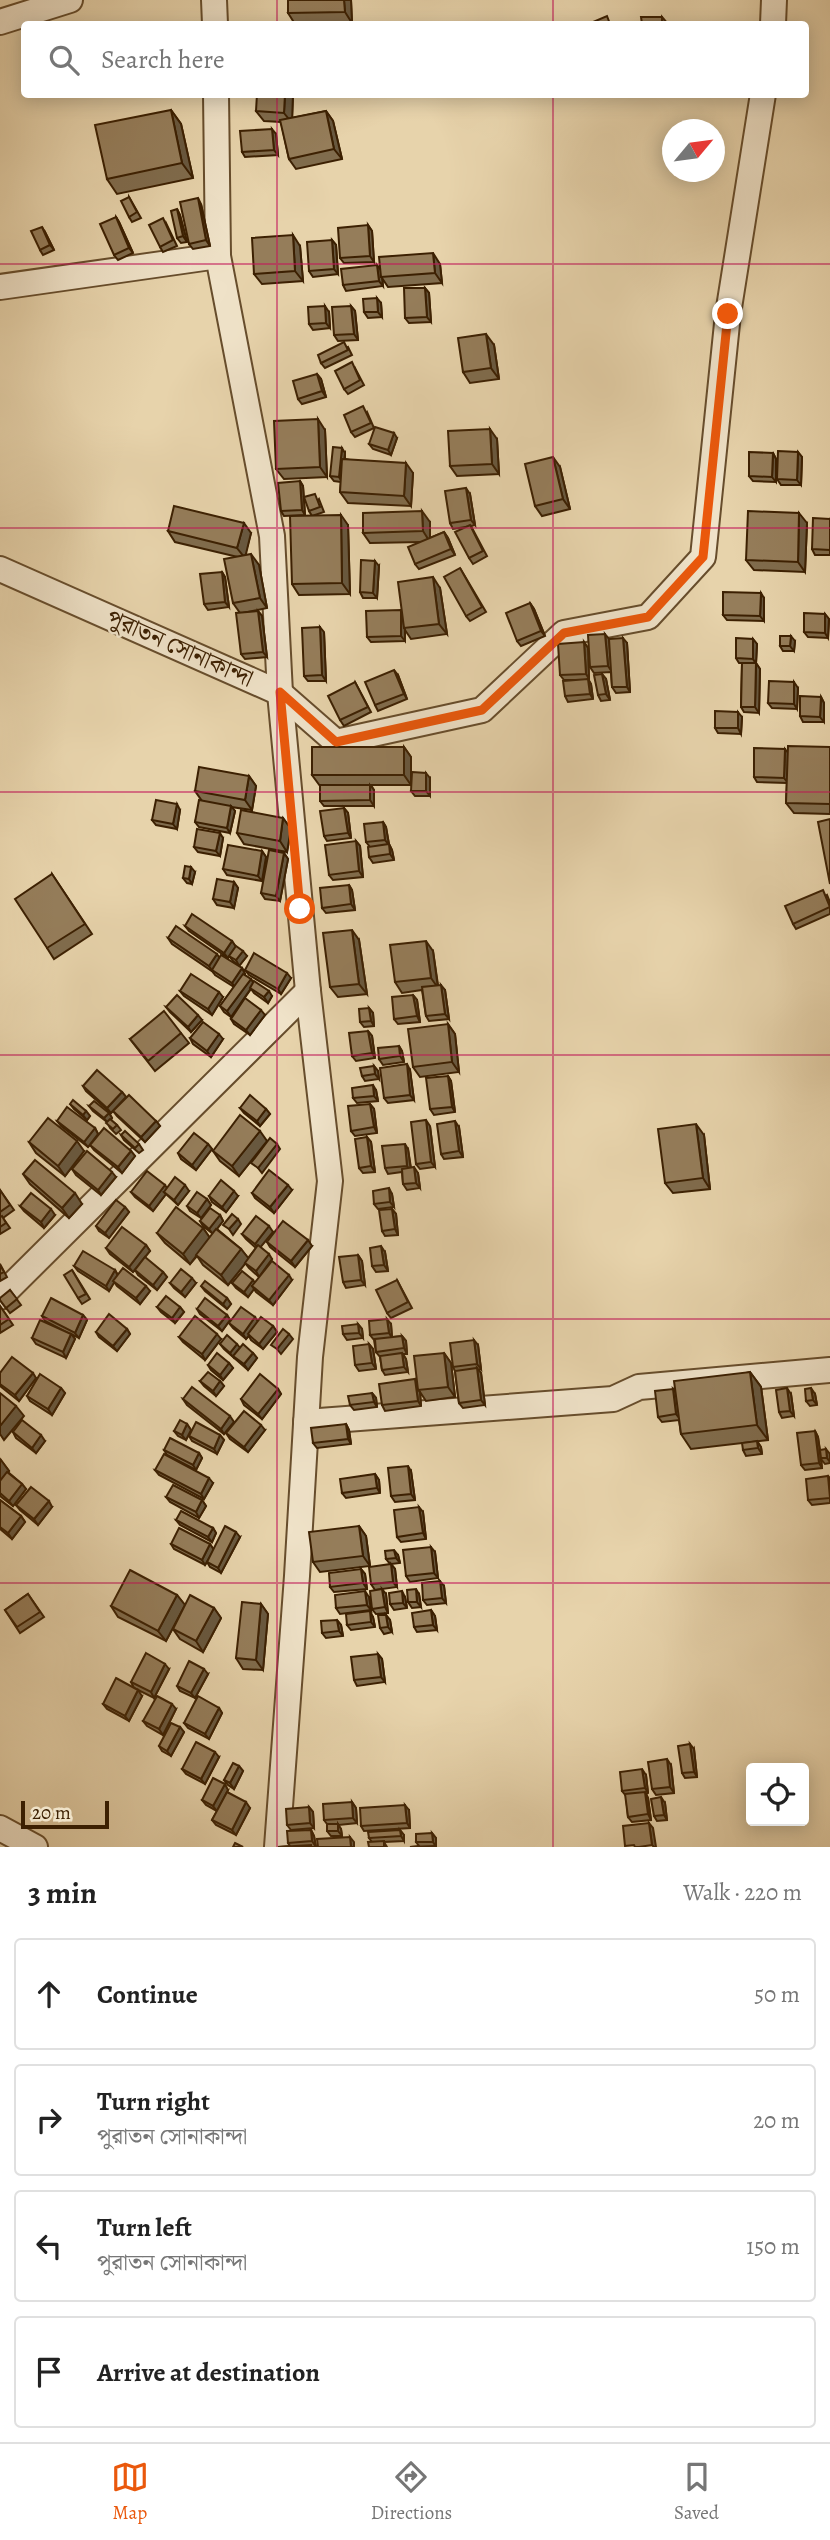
<!DOCTYPE html>
<meta charset="utf-8">
<style>
:root{--surface:#fff;--page:#f2f2f2;--text:#222;--muted:#767676;--line:#e0e0e0;--accent:#ea580c}
body{margin:0;font-family:Alegreya,"Noto Serif Bengali",serif;background:var(--page);color:var(--text)}
.controls{position:absolute;right:21px;bottom:21px;display:grid;overflow:hidden;border-radius:7px;box-shadow:0 4px 18px #0003}
.controls button{width:63px;height:63px;display:grid;place-items:center;padding:0;border:0;border-bottom:2px solid var(--line);background:var(--surface);color:var(--text);font:35px sans-serif}
.compass{position:absolute;left:662px;top:119px;width:63px;height:63px;border-radius:50%;background:var(--surface);box-shadow:0 4px 18px #0003;rotate:61deg}
.scale{position:absolute;left:21px;bottom:18px;width:88px;box-sizing:border-box;padding-left:7px;border:4px solid #3c2002;border-top:0;font-size:19px;line-height:24px;white-space:nowrap;color:#3c2002;-webkit-text-stroke:5px #efe2c8;paint-order:stroke}
.stop{position:absolute;width:21px;height:21px;margin:-16px;border:5px solid #ea580c;border-radius:50%;background:#fff}
.stop.end{background:#ea580c;border-color:#fff;box-shadow:0 2px 7px #0008}
.list{margin:0;padding:0;list-style:none}
h2{display:flex;justify-content:space-between;align-items:center;height:91px;margin:0;padding:0 28px;font-size:30px}
h2 small{font-size:23px;font-weight:400;color:var(--muted)}
.list li{display:grid;grid-template-columns:46px 1fr auto;gap:21px;align-items:center;box-sizing:border-box;height:112px;margin:0 14px 14px;padding:0 14px;border:2px solid var(--line);border-radius:7px}
.list b{display:block;font-size:26px;white-space:nowrap}
.list p{margin:0;font-size:23px;white-space:nowrap;color:var(--muted)}
.list em{font-size:23px;font-style:normal;color:var(--muted)}
.icon{flex:none;width:38px;height:38px;fill:none;stroke:currentColor;stroke-width:2;stroke-linecap:round;stroke-linejoin:round}
.map{position:relative;flex:none;width:830px;height:1847px;overflow:hidden}
.search{position:absolute;background:var(--surface);box-shadow:0 4px 18px #0003;left:21px;right:21px;top:21px;height:77px;display:flex;align-items:center;gap:18px;box-sizing:border-box;padding:0 24px;border-radius:7px;color:var(--muted);font-size:26px}
.sheet{height:595px;background:var(--surface)}
nav{display:flex;justify-content:space-around;align-items:center;box-sizing:border-box;height:98px;border-top:2px solid var(--line);background:var(--surface);font-size:19px;color:var(--muted)}
nav a{display:grid;justify-items:center;gap:4px}
nav .on{color:var(--accent)}
.map>svg:first-child{display:block}
.lines{fill:none;stroke-linecap:round;stroke-linejoin:round}
.street-casing{stroke:#674d2c;stroke-width:28}
.street{stroke:#efe2c8;stroke-width:24}
.wall{fill:#806c4d;stroke:#3c2002;stroke-width:2}
.shaded-wall{fill:#68583f;stroke:#3c2002;stroke-width:2}
.building{fill:#957d5a;stroke:#3c2002;stroke-width:2}
.route{stroke:#ea580c;stroke-width:9}
.grid{fill:none;stroke:#c2185b;stroke-width:2;stroke-opacity:0.55}
.labels{text-anchor:middle;dominant-baseline:central;stroke-width:5;stroke-linejoin:round;paint-order:stroke}
.street-label{font-size:24px;fill:#3c2002;stroke:#efe2c8}
</style>
<div class="map">
<svg width="830" height="1847" viewBox="0 0 830 1847">
<rect width="100%" height="100%" fill="#e7d3ab"/>
<filter id="stains"><feTurbulence type="fractalNoise" baseFrequency=".00286" numOctaves="4"/><feColorMatrix values="0 0 0 0 .2 0 0 0 0 .09 0 0 0 0 .02 0 0 0 .5 -.17"/></filter>
<radialGradient id="worn" r=".72"><stop offset=".6" stop-color="#630" stop-opacity="0"/><stop offset="1" stop-color="#630" stop-opacity=".3"/></radialGradient>
<g class="lines">
<defs>
<g id="street">
<path d="M214 0 215 24"/>
<path d="M0 22 70 0"/>
<path d="M773 24 774 0"/>
<path d="M216 94 218 256 272 536 280 693 308 991 330 1181 310 1357 297 1576 277 1847"/>
<path d="M0 287 218 256"/>
<path d="M0 569 280 693 336 742 482 710 564 633 648 617 703 557 728 314 763 94"/>
<path d="M0 1297 308 991"/>
<path d="M306 1422 613 1399 639 1387 830 1370"/>
<path d="M0 1828 35 1847"/>
</g>
</defs>
<use href="#street" class="street-casing"/>
<use href="#street" class="street"/>
</g>
<g class="wall">
<path d="M351 0 352 23 295 24 288 13Z"/>
<path d="M293 94 292 118 326 111 333 121 342 159 296 169 289 159 281 122 264 121 256 111Z"/>
<path d="M171 110 181 124 193 178 117 194 107 179Z"/>
<path d="M276 134 278 155 245 157 242 152Z"/>
<path d="M129 197 141 218 132 222 129 217Z"/>
<path d="M201 204 210 246 193 249 189 244Z"/>
<path d="M177 209 180 215 187 242 181 243 177 238Z"/>
<path d="M116 217 119 222 133 253 118 260 114 255Z"/>
<path d="M166 223 177 246 163 252 160 247Z"/>
<path d="M368 225 372 231 374 262 344 263 340 258Z"/>
<path d="M45 232 54 250 43 255 40 250Z"/>
<path d="M332 240 336 245 338 274 313 277 309 271Z"/>
<path d="M300 246 303 281 262 284 254 274Z"/>
<path d="M440 264 442 283 388 287 382 278 383 286 346 291 343 285 380 269Z"/>
<path d="M425 288 429 293 431 322 409 323 405 318Z"/>
<path d="M381 303 382 317 368 318 364 312Z"/>
<path d="M351 306 355 311 358 340 338 341 334 335Z"/>
<path d="M329 312 330 328 313 330 309 324Z"/>
<path d="M494 345 499 379 470 383 463 372Z"/>
<path d="M348 347 352 355 325 368 321 363Z"/>
<path d="M355 368 364 385 348 394 344 389Z"/>
<path d="M317 374 321 379 326 397 302 404 298 399Z"/>
<path d="M367 412 374 428 355 437 351 432Z"/>
<path d="M325 430 327 477 284 479 276 469Z"/>
<path d="M397 438 391 455 373 449 369 444Z"/>
<path d="M497 439 499 474 457 476 450 466Z"/>
<path d="M798 452 802 457 801 485H781L777 479Z"/>
<path d="M345 453V459L413 473 411 506 348 503 340 492 341 482 334 481 330 476Z"/>
<path d="M773 453 776 459V482L753 481 749 476Z"/>
<path d="M560 467 570 509 542 516 535 506Z"/>
<path d="M300 481 303 486 305 515 284 516 281 511Z"/>
<path d="M470 494 475 525 471 526 487 556 473 564 469 558 466 527 453 529 450 523Z"/>
<path d="M319 499 324 512 315 515 348 525 350 594 299 595 292 584 312 516 309 511Z"/>
<path d="M830 519V555H815L812 549Z"/>
<path d="M430 522V538L444 532 448 538 455 555 419 569 415 564 421 542 370 543 363 533Z"/>
<path d="M807 523 805 572 754 570 746 560Z"/>
<path d="M168 531 251 533 245 555 259 565 267 608 243 613 258 611 262 616 267 657 245 659 241 654 240 613 233 603 238 557 175 542Z"/>
<path d="M379 566 377 598H363L360 592Z"/>
<path d="M460 568 486 612 470 621 466 616Z"/>
<path d="M222 572 225 577 229 607 208 610 204 604Z"/>
<path d="M440 588 447 634 411 639 405 630V641L371 642 367 637 401 610Z"/>
<path d="M764 598V621L727 620 723 615Z"/>
<path d="M530 603 534 609 545 636 521 646 517 641Z"/>
<path d="M825 614 829 619 828 638 808 637 804 632Z"/>
<path d="M324 632 326 681H308L304 676Z"/>
<path d="M609 639 627 643 630 692 616 693 612 687 611 672 594 673 590 667Z"/>
<path d="M753 639 757 644 756 663 760 669 759 713 744 712 741 707 742 663H739L736 658Z"/>
<path d="M795 641 794 651H783L780 646Z"/>
<path d="M584 642 588 648 589 679H588L591 684 593 699 568 702 565 696 577 680H564L560 675Z"/>
<path d="M602 674 606 679 610 700 601 701 598 695Z"/>
<path d="M398 675 407 699 378 711 375 705Z"/>
<path d="M355 682 371 712 344 726 340 720Z"/>
<path d="M798 688 797 709 772 708 768 703Z"/>
<path d="M821 697 824 703V722H803L800 716Z"/>
<path d="M742 717 741 734 718 733 715 728Z"/>
<path d="M404 747 411 757V785H371L374 790V806H324L320 801V786L312 775Z"/>
<path d="M830 747V814L794 813 786 803 787 783 757 782 754 777 788 753Z"/>
<path d="M249 776 256 786 252 810 231 807 235 811 230 833 199 827 195 822 202 801 195 791Z"/>
<path d="M430 778V796H415L411 791Z"/>
<path d="M344 808 348 813 351 838 327 841 324 836Z"/>
<path d="M180 810 177 829 156 825 152 820Z"/>
<path d="M283 818 291 829 287 852 244 844 237 833Z"/>
<path d="M383 822 386 827 389 844 392 850 394 860 373 863 369 857 370 847 366 842Z"/>
<path d="M223 838 220 856 198 852 194 847Z"/>
<path d="M356 841 360 846 363 877 333 880 329 875Z"/>
<path d="M262 851 266 857 262 881 227 875 223 869Z"/>
<path d="M284 853 288 859 280 901 265 899 261 893Z"/>
<path d="M195 872 192 884 187 883 183 878Z"/>
<path d="M52 874 92 934 54 959 47 948Z"/>
<path d="M234 882 238 888 234 908 217 905 213 899Z"/>
<path d="M349 885 352 890 355 910 326 913 322 908Z"/>
<path d="M827 895 830 902V914L796 929 793 924Z"/>
<path d="M185 926 232 941 236 947 247 956 239 966 233 961 229 956 228 958 189 931Z"/>
<path d="M168 938 220 958 242 968 245 974V975L272 996 268 1003 254 993 251 989 231 1017 224 1012 220 1006 234 987 215 975 213 972 172 944Z"/>
<path d="M359 940 367 994 338 997 330 987Z"/>
<path d="M433 951 438 985 445 990 449 1019 429 1021 426 1016 422 990 402 993 395 982Z"/>
<path d="M245 970 291 978 281 994 249 975Z"/>
<path d="M180 991 223 997 212 1015 184 996Z"/>
<path d="M413 995 417 1000 420 1022 398 1024 394 1019Z"/>
<path d="M166 1007 202 1020 191 1032 170 1012Z"/>
<path d="M369 1008 373 1013 374 1026 364 1027 360 1022Z"/>
<path d="M265 1015 250 1035 234 1024 231 1019Z"/>
<path d="M448 1024 455 1034 459 1072 420 1077 413 1067Z"/>
<path d="M368 1031 372 1036 375 1058 356 1061 352 1056Z"/>
<path d="M181 1033 189 1043 155 1071 130 1039Z"/>
<path d="M190 1038 223 1039 211 1057 193 1044Z"/>
<path d="M399 1046 402 1051 404 1062 383 1065 379 1059Z"/>
<path d="M374 1066 378 1071 379 1079 365 1081 362 1076Z"/>
<path d="M410 1070 414 1100 388 1103 384 1098Z"/>
<path d="M448 1076 451 1081 455 1112 434 1115 430 1109Z"/>
<path d="M83 1086 122 1092 126 1097 111 1113 86 1091Z"/>
<path d="M376 1090 378 1101 357 1103 353 1098Z"/>
<path d="M70 1104 86 1111 90 1116 87 1120 74 1109Z"/>
<path d="M370 1104 374 1109 377 1133 355 1136 351 1131Z"/>
<path d="M89 1106 109 1113 112 1118 111 1120 117 1125 121 1130 116 1134 110 1128 107 1122 93 1111Z"/>
<path d="M240 1108 266 1109 270 1114 260 1126 244 1113Z"/>
<path d="M113 1111 156 1121 160 1126 145 1142 117 1116Z"/>
<path d="M57 1121 95 1128 98 1134 131 1151 135 1156 122 1173 94 1150 90 1145 88 1147 61 1126Z"/>
<path d="M430 1126 435 1167 420 1169 416 1164Z"/>
<path d="M459 1127 463 1157 444 1159 441 1154Z"/>
<path d="M121 1135 139 1144 143 1150 139 1153 124 1140Z"/>
<path d="M704 1135 710 1189 673 1193 665 1183Z"/>
<path d="M367 1137 371 1142 375 1172 363 1173 359 1168Z"/>
<path d="M267 1141 239 1176 220 1161 213 1151Z"/>
<path d="M29 1142 84 1151 65 1176 36 1153Z"/>
<path d="M208 1144 212 1149 196 1170 181 1159 178 1153Z"/>
<path d="M408 1149 411 1168 418 1173 420 1188 407 1190 403 1184 402 1172 388 1174 385 1168Z"/>
<path d="M72 1169 116 1177 101 1195 76 1175Z"/>
<path d="M23 1174 82 1204 69 1218 30 1184Z"/>
<path d="M167 1188 189 1191 178 1205 166 1194 153 1211 135 1197 131 1192Z"/>
<path d="M0 1190 14 1210 3 1218 10 1228 0 1234Z"/>
<path d="M292 1190 274 1213 255 1198 252 1193Z"/>
<path d="M392 1194 394 1207 378 1209 374 1204Z"/>
<path d="M209 1196H238L226 1212 212 1202Z"/>
<path d="M207 1199 211 1205 201 1218 190 1211 187 1206Z"/>
<path d="M20 1206 55 1215 44 1228 24 1211Z"/>
<path d="M125 1207 129 1212 109 1238 99 1231 96 1226Z"/>
<path d="M392 1209 396 1214 398 1235 385 1236 382 1231Z"/>
<path d="M220 1215 223 1221 217 1229 241 1249 248 1258 256 1248 246 1239 242 1234 273 1232 260 1247 272 1259 259 1277 249 1268 245 1263 228 1285 203 1265 197 1256 190 1264 165 1243 157 1233 203 1228 210 1238 213 1234 203 1226 200 1221Z"/>
<path d="M267 1242 312 1246 295 1267 270 1247Z"/>
<path d="M146 1245 150 1251 143 1259 163 1272 167 1277 157 1290 138 1275 135 1270 133 1272 110 1254 106 1248Z"/>
<path d="M385 1252 388 1271 376 1272 372 1266Z"/>
<path d="M358 1255 362 1261 365 1285 346 1288 343 1282Z"/>
<path d="M0 1264 7 1277 0 1281Z"/>
<path d="M74 1266 115 1270 118 1275 150 1291 140 1304 117 1286 114 1282 109 1291 78 1271Z"/>
<path d="M72 1270 90 1299 82 1304 78 1298Z"/>
<path d="M292 1280 273 1305 256 1292 254 1289 248 1297 236 1288 232 1283H255Z"/>
<path d="M397 1280 412 1308 391 1318 387 1313Z"/>
<path d="M170 1283H196L185 1297 174 1288Z"/>
<path d="M201 1286 227 1298 231 1304 227 1309 205 1291Z"/>
<path d="M10 1290 21 1305 10 1313 0 1300Z"/>
<path d="M0 1306 13 1325 0 1333Z"/>
<path d="M157 1307H180L184 1312 175 1323 161 1312Z"/>
<path d="M197 1309 227 1315 230 1320 222 1331 200 1314Z"/>
<path d="M83 1315 87 1320 79 1338 71 1334 75 1339 66 1358 36 1344 32 1338 70 1334 45 1321 42 1316Z"/>
<path d="M258 1321 273 1326 277 1332 263 1349 251 1340 249 1336 246 1339 233 1328 229 1323Z"/>
<path d="M358 1324 362 1329 363 1338 347 1340 343 1334Z"/>
<path d="M391 1324 392 1337 402 1336 406 1341 407 1354H403L406 1359 408 1372 385 1375 382 1370 380 1357 376 1352 374 1340 370 1335Z"/>
<path d="M127 1329 130 1334 117 1351 99 1337 96 1332Z"/>
<path d="M179 1337 221 1339 205 1360 183 1342Z"/>
<path d="M220 1344 240 1348 253 1353 257 1358 248 1370 224 1349Z"/>
<path d="M369 1344 373 1349 376 1369 359 1371 355 1365Z"/>
<path d="M478 1345 481 1369 478 1370 481 1373 485 1405 463 1408 459 1403 455 1371 453 1367Z"/>
<path d="M444 1353 451 1363 455 1397 426 1401 420 1392 421 1406 385 1411 382 1405 415 1379 417 1382Z"/>
<path d="M229 1363 233 1368 223 1380 211 1370 208 1365Z"/>
<path d="M750 1372 761 1387 768 1440 691 1449 681 1434 679 1420 662 1422 658 1417 673 1389 675 1393Z"/>
<path d="M0 1373 36 1378 19 1401 0 1386Z"/>
<path d="M200 1381H220L224 1386 216 1396 204 1386Z"/>
<path d="M61 1388 65 1393 52 1415 30 1401 27 1396Z"/>
<path d="M278 1389 281 1394 262 1419 244 1405 241 1399Z"/>
<path d="M372 1393 376 1398 377 1407 354 1410 350 1405Z"/>
<path d="M791 1394 794 1416 782 1418 779 1412Z"/>
<path d="M815 1394 817 1405 810 1406 806 1401Z"/>
<path d="M183 1399 234 1422 224 1434 187 1405Z"/>
<path d="M187 1424 191 1430 186 1440 178 1436 174 1431Z"/>
<path d="M346 1424 349 1430 351 1444 317 1448 313 1443Z"/>
<path d="M265 1430 248 1452 230 1439 226 1433Z"/>
<path d="M815 1431 818 1437 820 1450 830 1454V1463L825 1464 821 1459 822 1468 805 1470 801 1465Z"/>
<path d="M13 1432 45 1441 36 1453 16 1438Z"/>
<path d="M220 1435 224 1440 217 1454 192 1441 189 1436Z"/>
<path d="M757 1441 761 1447 762 1454 746 1456 743 1450Z"/>
<path d="M164 1450 199 1453 202 1458 196 1470 167 1455Z"/>
<path d="M0 1459 9 1471 8 1472 22 1484 26 1489 13 1506 0 1496Z"/>
<path d="M155 1470 213 1483 204 1499 159 1475Z"/>
<path d="M411 1471 415 1500 395 1502 391 1496Z"/>
<path d="M375 1474 379 1480 380 1493 346 1498 342 1493Z"/>
<path d="M828 1476 830 1478V1503L812 1505 808 1500Z"/>
<path d="M166 1497 202 1500 206 1506 199 1518 170 1502Z"/>
<path d="M0 1500 21 1516 25 1522 12 1539 0 1529Z"/>
<path d="M16 1505 52 1507 38 1525 20 1510Z"/>
<path d="M423 1512 426 1539 401 1542 397 1537Z"/>
<path d="M176 1520 213 1528 216 1533 212 1542 180 1525Z"/>
<path d="M359 1526 366 1536 370 1566 320 1572 313 1562Z"/>
<path d="M240 1537 221 1573 210 1567 207 1562 205 1565 174 1549 171 1544H210L213 1549Z"/>
<path d="M435 1552 438 1578 410 1582 406 1576Z"/>
<path d="M398 1555 400 1563 391 1564 395 1569 397 1587 375 1590 371 1584 390 1564 386 1559Z"/>
<path d="M361 1569 365 1574 367 1589 334 1592 330 1587Z"/>
<path d="M444 1586 446 1603 427 1605 423 1600Z"/>
<path d="M28 1594 44 1617 20 1633 5 1610Z"/>
<path d="M386 1594 388 1613 376 1614 372 1609Z"/>
<path d="M419 1594 421 1607 412 1608 408 1602Z"/>
<path d="M177 1595 185 1605 166 1641 118 1617 111 1606Z"/>
<path d="M369 1597 371 1610 340 1614 336 1608Z"/>
<path d="M405 1597 407 1608 394 1610 390 1604Z"/>
<path d="M261 1604 268 1614 263 1670 243 1669 236 1658Z"/>
<path d="M214 1608 221 1618 203 1652 180 1639 173 1629Z"/>
<path d="M431 1610 435 1616 437 1630 417 1632 414 1627Z"/>
<path d="M386 1615 390 1620 392 1632 384 1634 380 1628Z"/>
<path d="M373 1617 375 1627 351 1630 347 1625Z"/>
<path d="M337 1620 341 1625 343 1636 326 1638 322 1633Z"/>
<path d="M378 1654 382 1659 385 1682 357 1686 354 1680Z"/>
<path d="M169 1669 154 1698 134 1688 131 1682Z"/>
<path d="M208 1674 195 1698 180 1691 177 1686Z"/>
<path d="M142 1696 129 1721 107 1709 103 1704Z"/>
<path d="M219 1708 222 1713 209 1739 188 1728 184 1723Z"/>
<path d="M176 1709 163 1735 147 1726 143 1721Z"/>
<path d="M180 1727 184 1732 171 1756 162 1751 159 1746Z"/>
<path d="M694 1749 697 1777 685 1778 682 1773Z"/>
<path d="M219 1757 205 1784 186 1774 182 1769Z"/>
<path d="M671 1765 674 1793 656 1795 652 1789Z"/>
<path d="M239 1766 243 1771 234 1789 228 1785 224 1780Z"/>
<path d="M646 1775 648 1793 646 1794 648 1798 651 1820 632 1822 628 1817 626 1796 622 1791Z"/>
<path d="M228 1790 227 1792 250 1808 236 1835 216 1825 212 1820 217 1811 206 1805 202 1800Z"/>
<path d="M352 1802 356 1808 357 1823 338 1825 341 1829 342 1836H331L327 1831V1824L324 1820Z"/>
<path d="M665 1803 667 1820 657 1821 654 1816Z"/>
<path d="M309 1807 313 1812 314 1828 291 1830 287 1825Z"/>
<path d="M409 1810 410 1828 364 1831 361 1826Z"/>
<path d="M311 1830 314 1836 316 1847H278L290 1846 288 1843Z"/>
<path d="M400 1830 404 1835V1841L384 1842 387 1847 372 1842 369 1838Z"/>
<path d="M432 1833 436 1838V1847H410L419 1846 416 1842Z"/>
</g>
<g class="shaded-wall">
<path d="M344 0H351L352 23 345 12Z"/>
<path d="M662 17 668 24H662Z"/>
<path d="M285 94H293L292 123 284 113Z"/>
<path d="M171 110 181 124 193 178 182 163Z"/>
<path d="M326 111 333 121 342 159 334 149Z"/>
<path d="M272 129 276 134 278 155 274 150Z"/>
<path d="M198 198 201 204 210 246 206 240Z"/>
<path d="M177 209 180 215 187 242 183 236Z"/>
<path d="M116 217 119 222 133 253 129 248Z"/>
<path d="M368 225 372 231 374 262 370 256Z"/>
<path d="M42 227 45 232 54 250 50 245Z"/>
<path d="M293 235 300 246 303 281 295 271Z"/>
<path d="M332 240 336 245 338 274 334 269Z"/>
<path d="M433 253 440 264 442 283 435 273Z"/>
<path d="M377 265 381 270 383 286 379 281Z"/>
<path d="M425 288 429 293 431 322 427 317Z"/>
<path d="M377 298 381 303 382 317 378 312Z"/>
<path d="M325 306 329 312 330 328 326 323Z"/>
<path d="M351 306 355 311 358 340 354 334Z"/>
<path d="M486 334 494 345 499 379 491 368Z"/>
<path d="M317 374 321 379 326 397 322 391Z"/>
<path d="M318 419 325 430 327 477 320 467Z"/>
<path d="M490 429 497 439 499 474 492 464Z"/>
<path d="M394 433 397 438 391 455 388 450Z"/>
<path d="M342 448 345 453 342 482 339 477Z"/>
<path d="M798 452 802 457 801 485 797 480Z"/>
<path d="M773 453 776 459V482L772 477Z"/>
<path d="M553 457 560 467 570 509 563 499Z"/>
<path d="M406 463 413 473 411 506 404 496Z"/>
<path d="M300 481 303 486 305 515 302 510Z"/>
<path d="M466 488 470 494 475 525 471 520Z"/>
<path d="M422 511 430 522V542L423 531Z"/>
<path d="M799 513 807 523 805 572 798 562Z"/>
<path d="M341 515 348 525 350 594 342 583Z"/>
<path d="M244 523 251 533 245 558 237 548Z"/>
<path d="M444 532 448 538 455 555 451 549Z"/>
<path d="M251 554 259 565 267 608 260 598Z"/>
<path d="M375 561 379 566 377 598 373 593Z"/>
<path d="M222 572 225 577 229 607 225 602Z"/>
<path d="M433 577 440 588 447 634 439 624Z"/>
<path d="M761 593 764 598V621L760 616Z"/>
<path d="M530 603 534 609 545 636 541 631Z"/>
<path d="M401 610 405 630V641L401 636Z"/>
<path d="M258 611 262 616 267 657 263 652Z"/>
<path d="M825 614 829 619 828 638 825 633Z"/>
<path d="M320 627 324 632 326 681 322 675Z"/>
<path d="M605 634 609 639 612 672 608 666Z"/>
<path d="M791 636 795 641 794 651 790 646Z"/>
<path d="M623 638 627 643 630 692 627 687Z"/>
<path d="M753 639 757 644 756 664 753 659Z"/>
<path d="M584 642 588 648 589 679 586 674Z"/>
<path d="M756 663 760 669 759 713 755 707Z"/>
<path d="M394 670 398 675 407 699 404 694Z"/>
<path d="M602 674 606 679 610 700 606 694Z"/>
<path d="M588 679 591 684 593 699 590 694Z"/>
<path d="M794 682 798 688 797 709 794 704Z"/>
<path d="M821 697 824 703V722L820 717Z"/>
<path d="M738 712 742 717 741 734 738 728Z"/>
<path d="M404 747 411 757V785L404 775Z"/>
<path d="M785 749 789 754 788 783 784 778Z"/>
<path d="M426 773 430 778V796L426 791Z"/>
<path d="M249 776 256 786 252 810 245 800Z"/>
<path d="M370 785 374 790V806L370 800Z"/>
<path d="M177 804 180 810 177 829 173 824Z"/>
<path d="M231 806 235 811 230 833 227 828Z"/>
<path d="M344 808 348 813 351 838 348 833Z"/>
<path d="M283 818 291 829 287 852 280 841Z"/>
<path d="M383 822 386 827 389 845 385 840Z"/>
<path d="M220 833 223 838 220 856 216 851Z"/>
<path d="M356 841 360 846 363 877 359 871Z"/>
<path d="M389 844 392 850 394 860 390 854Z"/>
<path d="M262 851 266 857 262 881 258 876Z"/>
<path d="M284 853 288 859 280 901 276 896Z"/>
<path d="M191 867 195 872 192 884 189 879Z"/>
<path d="M234 882 238 888 234 908 230 902Z"/>
<path d="M349 885 352 890 355 910 351 904Z"/>
<path d="M352 930 359 940 367 994 359 984Z"/>
<path d="M232 941 236 947 228 958 224 953Z"/>
<path d="M426 941 433 951 438 988 431 978Z"/>
<path d="M243 951 247 956 239 966 236 960Z"/>
<path d="M217 954 221 960 213 972 209 966Z"/>
<path d="M242 968 245 974 236 988 232 983Z"/>
<path d="M287 973 291 978 281 994 278 989Z"/>
<path d="M251 979 254 984 231 1017 227 1011Z"/>
<path d="M441 985 445 990 449 1019 445 1014Z"/>
<path d="M269 991 272 996 268 1003 264 997Z"/>
<path d="M219 992 223 997 212 1015 208 1009Z"/>
<path d="M413 995 417 1000 420 1022 417 1016Z"/>
<path d="M369 1008 373 1013 374 1026 371 1021Z"/>
<path d="M261 1010 265 1015 250 1035 246 1030Z"/>
<path d="M198 1015 202 1020 191 1032 188 1027Z"/>
<path d="M448 1024 455 1034 459 1072 452 1062Z"/>
<path d="M368 1031 372 1036 375 1058 372 1053Z"/>
<path d="M219 1034 223 1039 211 1057 207 1051Z"/>
<path d="M399 1046 402 1051 404 1062 400 1056Z"/>
<path d="M407 1064 410 1070 414 1100 410 1095Z"/>
<path d="M374 1066 378 1071 379 1079 375 1074Z"/>
<path d="M448 1076 451 1081 455 1112 452 1107Z"/>
<path d="M373 1085 376 1090 378 1101 374 1096Z"/>
<path d="M122 1092 126 1097 111 1113 107 1108Z"/>
<path d="M370 1104 374 1109 377 1133 374 1127Z"/>
<path d="M266 1109 270 1114 260 1126 257 1121Z"/>
<path d="M86 1111 90 1116 87 1120 83 1115Z"/>
<path d="M109 1113 112 1118 108 1123 104 1118Z"/>
<path d="M426 1120 430 1126 435 1167 431 1162Z"/>
<path d="M156 1121 160 1126 145 1142 141 1137Z"/>
<path d="M455 1121 459 1127 463 1157 459 1151Z"/>
<path d="M696 1124 704 1135 710 1189 703 1178Z"/>
<path d="M95 1128 98 1134 88 1147 84 1142Z"/>
<path d="M260 1131 267 1141 239 1176 232 1166Z"/>
<path d="M367 1137 371 1142 375 1172 371 1166Z"/>
<path d="M77 1141 84 1151 65 1176 58 1166Z"/>
<path d="M208 1144 212 1149 196 1170 192 1165Z"/>
<path d="M277 1144 280 1149 262 1173 258 1168Z"/>
<path d="M405 1144 408 1149 411 1171 407 1166Z"/>
<path d="M131 1151 135 1156 122 1173 118 1167Z"/>
<path d="M414 1167 418 1173 420 1188 416 1183Z"/>
<path d="M112 1172 116 1177 101 1195 98 1190Z"/>
<path d="M165 1185 169 1191 164 1192 166 1194 153 1211 149 1206Z"/>
<path d="M185 1185 189 1191 178 1205 174 1200Z"/>
<path d="M288 1185 292 1190 274 1213 270 1207Z"/>
<path d="M389 1188 392 1194 394 1207 390 1202Z"/>
<path d="M234 1191 238 1196 226 1212 222 1207Z"/>
<path d="M75 1193 82 1204 69 1218 62 1208Z"/>
<path d="M207 1199 211 1205 201 1218 197 1213Z"/>
<path d="M125 1207 129 1212 109 1238 105 1233Z"/>
<path d="M51 1209 55 1215 44 1228 41 1222Z"/>
<path d="M392 1209 396 1214 398 1235 395 1229Z"/>
<path d="M220 1215 223 1221 213 1234 209 1229Z"/>
<path d="M238 1219 241 1224 233 1235 229 1229Z"/>
<path d="M269 1226 273 1232 259 1249 255 1244Z"/>
<path d="M203 1228 210 1238 190 1264 183 1254Z"/>
<path d="M308 1240 312 1246 295 1267 291 1261Z"/>
<path d="M146 1245 150 1251 133 1272 129 1267Z"/>
<path d="M381 1246 385 1252 388 1271 384 1265Z"/>
<path d="M241 1249 249 1259 228 1285 221 1275Z"/>
<path d="M269 1254 272 1259 259 1277 256 1271Z"/>
<path d="M358 1255 362 1261 365 1285 361 1280Z"/>
<path d="M115 1270 118 1276 109 1291 106 1286Z"/>
<path d="M163 1272 167 1277 157 1290 153 1285Z"/>
<path d="M289 1275 292 1280 273 1305 269 1300Z"/>
<path d="M192 1278 196 1283 185 1297 181 1292Z"/>
<path d="M253 1280 257 1285 252 1286 254 1289 248 1297 244 1292Z"/>
<path d="M146 1286 150 1291 140 1304 136 1298Z"/>
<path d="M227 1298 231 1304 227 1309 223 1304Z"/>
<path d="M180 1307 184 1312 175 1323 172 1318Z"/>
<path d="M83 1315 87 1320 79 1338 75 1333Z"/>
<path d="M227 1315 230 1320 222 1331 218 1326Z"/>
<path d="M255 1317 259 1323 246 1339 243 1334Z"/>
<path d="M387 1319 391 1324 392 1338 389 1333Z"/>
<path d="M358 1324 362 1329 363 1338 359 1333Z"/>
<path d="M273 1326 277 1332 263 1349 259 1344Z"/>
<path d="M127 1329 130 1334 117 1351 113 1346Z"/>
<path d="M71 1334 75 1339 66 1358 63 1352Z"/>
<path d="M217 1334 221 1339 205 1360 202 1354Z"/>
<path d="M289 1334 293 1339 281 1354 277 1349Z"/>
<path d="M402 1336 406 1341 407 1354 404 1348Z"/>
<path d="M474 1340 478 1345 481 1369 477 1364Z"/>
<path d="M237 1344 241 1349 234 1358 230 1353Z"/>
<path d="M369 1344 373 1349 376 1369 372 1363Z"/>
<path d="M253 1353 257 1358 248 1370 244 1364Z"/>
<path d="M402 1353 406 1359 408 1372 404 1367Z"/>
<path d="M444 1353 451 1363 455 1397 448 1387Z"/>
<path d="M229 1363 233 1368 223 1380 220 1375Z"/>
<path d="M477 1368 481 1373 485 1405 481 1400Z"/>
<path d="M750 1372 761 1387 768 1440 757 1425Z"/>
<path d="M33 1373 36 1378 19 1401 15 1395Z"/>
<path d="M415 1379 419 1385 418 1390 420 1392 421 1406 418 1401Z"/>
<path d="M220 1381 224 1386 216 1396 213 1391Z"/>
<path d="M61 1388 65 1393 52 1415 48 1409Z"/>
<path d="M787 1388 791 1394 794 1416 790 1411Z"/>
<path d="M811 1388 815 1394 817 1405 813 1400Z"/>
<path d="M278 1389 281 1394 262 1419 258 1414Z"/>
<path d="M673 1389 677 1394 680 1419 676 1414Z"/>
<path d="M372 1393 376 1398 377 1407 374 1402Z"/>
<path d="M16 1406 24 1416 4 1440 0 1434V1426Z"/>
<path d="M230 1416 234 1422 224 1434 221 1429Z"/>
<path d="M187 1424 191 1430 186 1440 182 1435Z"/>
<path d="M346 1424 349 1430 351 1444 348 1439Z"/>
<path d="M261 1425 265 1430 248 1452 244 1447Z"/>
<path d="M815 1431 818 1437 822 1468 819 1463Z"/>
<path d="M41 1435 45 1441 36 1453 32 1448Z"/>
<path d="M220 1435 224 1440 217 1454 214 1449Z"/>
<path d="M757 1441 761 1447 762 1454 758 1448Z"/>
<path d="M826 1449 830 1454V1462L827 1458Z"/>
<path d="M199 1453 202 1458 196 1470 193 1465Z"/>
<path d="M1 1460 9 1471 0 1482V1462Z"/>
<path d="M408 1466 411 1471 415 1500 411 1494Z"/>
<path d="M375 1474 379 1480 380 1493 377 1488Z"/>
<path d="M209 1478 213 1483 204 1499 201 1494Z"/>
<path d="M22 1484 26 1489 13 1506 9 1501Z"/>
<path d="M202 1500 206 1506 199 1518 196 1512Z"/>
<path d="M49 1501 52 1507 38 1525 34 1519Z"/>
<path d="M419 1507 423 1512 426 1539 423 1533Z"/>
<path d="M21 1516 25 1522 12 1539 8 1533Z"/>
<path d="M359 1526 366 1536 370 1566 363 1556Z"/>
<path d="M213 1528 216 1533 212 1542 208 1537Z"/>
<path d="M236 1532 240 1537 221 1573 218 1568Z"/>
<path d="M210 1544 214 1550 205 1565 202 1560Z"/>
<path d="M431 1547 435 1552 438 1578 434 1573Z"/>
<path d="M394 1550 398 1555 400 1563 396 1558Z"/>
<path d="M391 1564 395 1569 397 1587 393 1582Z"/>
<path d="M361 1569 365 1574 367 1589 363 1583Z"/>
<path d="M440 1581 444 1586 446 1603 442 1598Z"/>
<path d="M382 1589 386 1594 388 1613 385 1607Z"/>
<path d="M416 1589 419 1594 421 1607 417 1602Z"/>
<path d="M365 1591 369 1597 371 1610 367 1605Z"/>
<path d="M402 1591 405 1597 407 1608 403 1603Z"/>
<path d="M177 1595 185 1605 166 1641 158 1631Z"/>
<path d="M261 1604 268 1614 263 1670 256 1660Z"/>
<path d="M214 1608 221 1618 203 1652 196 1641Z"/>
<path d="M431 1610 435 1616 437 1630 433 1625Z"/>
<path d="M370 1611 373 1617 375 1627 371 1622Z"/>
<path d="M386 1615 390 1620 392 1632 388 1627Z"/>
<path d="M337 1620 341 1625 343 1636 339 1631Z"/>
<path d="M378 1654 382 1659 385 1682 381 1677Z"/>
<path d="M165 1664 169 1669 154 1698 151 1692Z"/>
<path d="M204 1669 208 1674 195 1698 191 1693Z"/>
<path d="M138 1690 142 1696 129 1721 125 1716Z"/>
<path d="M172 1704 176 1709 163 1735 159 1729Z"/>
<path d="M219 1708 222 1713 209 1739 205 1734Z"/>
<path d="M180 1727 184 1732 171 1756 167 1751Z"/>
<path d="M690 1744 694 1749 697 1777 694 1772Z"/>
<path d="M215 1752 219 1757 205 1784 201 1779Z"/>
<path d="M667 1759 671 1765 674 1793 670 1787Z"/>
<path d="M239 1766 243 1771 234 1789 230 1783Z"/>
<path d="M642 1769 646 1775 648 1793 645 1788Z"/>
<path d="M225 1784 228 1790 217 1811 213 1806Z"/>
<path d="M645 1792 648 1798 651 1820 648 1814Z"/>
<path d="M661 1797 665 1803 667 1820 664 1815Z"/>
<path d="M246 1802 250 1808 236 1835 232 1830Z"/>
<path d="M352 1802 356 1808 357 1823 353 1818Z"/>
<path d="M405 1805 409 1810 410 1828 407 1823Z"/>
<path d="M309 1807 313 1812 314 1828 310 1823Z"/>
<path d="M649 1823 653 1828 656 1847H654L652 1845Z"/>
<path d="M338 1824 341 1829 342 1836 338 1831Z"/>
<path d="M311 1830 314 1836 316 1847 312 1841Z"/>
<path d="M400 1830 404 1835V1841L401 1836Z"/>
<path d="M432 1833 436 1838V1847L433 1842Z"/>
<path d="M350 1837 354 1842V1847H351Z"/>
</g>
<g class="building">
<path d="M288 0H344L345 12 288 13Z"/>
<path d="M607 16 610 24H594L593 22Z"/>
<path d="M641 17H662V24H642Z"/>
<path d="M344 23 345 24H311Z"/>
<path d="M257 94H285L284 113 256 111Z"/>
<path d="M171 110 182 163 107 179 95 125Z"/>
<path d="M326 111 334 149 289 159 280 120Z"/>
<path d="M272 129 274 150 242 152 240 131Z"/>
<path d="M129 197 137 212 129 217 121 201Z"/>
<path d="M198 198 206 240 189 244 180 202Z"/>
<path d="M177 209 183 236 177 238 171 211Z"/>
<path d="M116 217 129 248 114 255 100 224Z"/>
<path d="M163 218 173 240 160 247 149 225Z"/>
<path d="M368 225 370 256 340 258 338 228Z"/>
<path d="M42 227 50 245 40 250 31 231Z"/>
<path d="M293 235 295 271 254 274 252 238Z"/>
<path d="M332 240 334 269 309 271 307 242Z"/>
<path d="M433 253 435 273 381 277 379 257Z"/>
<path d="M377 265 379 281 343 285 341 269Z"/>
<path d="M404 288H425L427 317 405 318Z"/>
<path d="M377 298 378 312H364L363 299Z"/>
<path d="M325 306 326 323 309 324 308 307Z"/>
<path d="M351 306 354 334 334 335 332 307Z"/>
<path d="M486 334 491 368 463 372 458 338Z"/>
<path d="M344 342 348 350 321 363 318 355Z"/>
<path d="M352 362 360 380 344 389 335 371Z"/>
<path d="M317 374 322 391 298 399 293 381Z"/>
<path d="M363 406 371 423 351 432 344 415Z"/>
<path d="M318 419 320 467 276 469 274 421Z"/>
<path d="M375 427 394 433 388 450 369 444Z"/>
<path d="M490 429 492 464 450 466 448 431Z"/>
<path d="M333 447 342 448 339 477 330 476Z"/>
<path d="M778 451 798 452 797 480 777 479Z"/>
<path d="M749 452 773 453 772 477 749 476Z"/>
<path d="M553 457 563 499 535 506 525 464Z"/>
<path d="M342 459 406 463 404 496 340 492Z"/>
<path d="M300 481 302 510 281 511 278 483Z"/>
<path d="M466 488 471 520 450 523 445 491Z"/>
<path d="M315 494 320 507 309 511 304 497Z"/>
<path d="M174 506 244 523 237 548 168 531Z"/>
<path d="M422 511 423 531 363 533V513Z"/>
<path d="M748 511 799 513 798 562 746 560Z"/>
<path d="M341 515 342 583 292 584 290 516Z"/>
<path d="M813 518 830 519V550L812 549Z"/>
<path d="M470 525 483 551 469 558 455 532Z"/>
<path d="M444 532 451 549 415 564 408 547Z"/>
<path d="M251 554 260 598 233 603 224 559Z"/>
<path d="M361 560 375 561 373 593 360 592Z"/>
<path d="M460 568 482 607 466 616 444 577Z"/>
<path d="M222 572 225 602 204 604 200 574Z"/>
<path d="M433 577 439 624 404 628 398 582Z"/>
<path d="M723 592 761 593 760 616 723 615Z"/>
<path d="M530 603 541 631 517 641 506 613Z"/>
<path d="M401 610V636L367 637 366 611Z"/>
<path d="M258 611 263 652 241 654 236 613Z"/>
<path d="M804 613 825 614V633L804 632Z"/>
<path d="M320 627 322 675 304 676 302 628Z"/>
<path d="M605 634 608 666 590 667 588 635Z"/>
<path d="M780 636H791L790 646H780Z"/>
<path d="M623 638 627 687H612L609 639Z"/>
<path d="M736 638 753 639V659L736 658Z"/>
<path d="M584 642 586 674 560 675 558 644Z"/>
<path d="M742 663H756L755 707H741Z"/>
<path d="M394 670 404 694 375 705 365 682Z"/>
<path d="M602 674 606 694 598 695 594 675Z"/>
<path d="M588 679 590 694 565 696 563 681Z"/>
<path d="M769 681 794 682V704L768 703Z"/>
<path d="M355 682 368 707 340 720 328 696Z"/>
<path d="M800 696 821 697 820 717 800 716Z"/>
<path d="M715 711 738 712V728H715Z"/>
<path d="M788 746 830 747V804L786 803Z"/>
<rect x="312" y="747" width="92" height="28"/>
<path d="M754 748 785 749 784 778 754 777Z"/>
<path d="M199 767 249 776 245 800 195 791Z"/>
<path d="M412 772 426 773V791H411Z"/>
<path d="M320 785H370V800L320 801Z"/>
<path d="M156 800 177 804 173 824 152 820Z"/>
<path d="M199 800 231 806 227 828 195 822Z"/>
<path d="M344 808 348 833 324 836 320 811Z"/>
<path d="M241 810 283 818 280 841 237 833Z"/>
<path d="M830 819V884L818 822Z"/>
<path d="M383 822 385 840 366 842 364 824Z"/>
<path d="M197 829 220 833 216 851 194 847Z"/>
<path d="M356 841 359 871 329 875 325 845Z"/>
<path d="M389 844 390 854 369 857 368 847Z"/>
<path d="M228 845 262 851 258 876 223 869Z"/>
<path d="M269 850 284 853 276 896 261 893Z"/>
<path d="M185 866 191 867 189 879 183 878Z"/>
<path d="M52 874 85 924 47 948 15 899Z"/>
<path d="M217 879 234 882 230 902 213 899Z"/>
<path d="M349 885 351 904 322 908 320 888Z"/>
<path d="M823 890 830 907 793 924 785 906Z"/>
<path d="M192 914 232 941 224 953 185 926Z"/>
<path d="M176 926 217 954 209 966 168 938Z"/>
<path d="M352 930 359 984 330 987 323 933Z"/>
<path d="M426 941 431 978 395 982 390 945Z"/>
<path d="M236 946 243 951 236 960 229 956Z"/>
<path d="M254 953 287 973 278 989 245 970Z"/>
<path d="M221 955 242 968 232 983 212 970Z"/>
<path d="M191 974 219 992 208 1009 180 991Z"/>
<path d="M243 974 251 979 227 1011 220 1006Z"/>
<path d="M254 981 269 991 264 997 250 988Z"/>
<path d="M441 985 445 1014 426 1016 422 987Z"/>
<path d="M177 995 198 1015 188 1027 166 1007Z"/>
<path d="M413 995 417 1016 394 1019 392 997Z"/>
<path d="M245 998 261 1010 246 1030 231 1019Z"/>
<path d="M369 1008 371 1021 360 1022 359 1009Z"/>
<path d="M164 1011 181 1033 148 1061 130 1039Z"/>
<path d="M203 1022 219 1034 207 1051 190 1038Z"/>
<path d="M448 1024 452 1062 413 1067 408 1029Z"/>
<path d="M368 1031 372 1053 352 1056 349 1033Z"/>
<path d="M399 1046 400 1056 379 1059 378 1048Z"/>
<path d="M407 1064 410 1095 384 1098 380 1068Z"/>
<path d="M374 1066 375 1074 362 1076 360 1068Z"/>
<path d="M97 1070 122 1092 107 1108 83 1086Z"/>
<path d="M448 1076 452 1107 430 1109 426 1078Z"/>
<path d="M373 1085 374 1096 353 1098 352 1088Z"/>
<path d="M129 1095 156 1121 141 1137 113 1111Z"/>
<path d="M250 1095 266 1109 257 1121 240 1108Z"/>
<path d="M73 1100 86 1111 83 1115 70 1104Z"/>
<path d="M94 1101 109 1113 104 1118 89 1106Z"/>
<path d="M370 1104 374 1127 351 1131 348 1106Z"/>
<path d="M67 1107 95 1128 84 1142 57 1121Z"/>
<path d="M240 1115 260 1131 232 1166 213 1151Z"/>
<path d="M48 1118 77 1141 58 1166 29 1142Z"/>
<path d="M110 1119 117 1125 113 1129 106 1123Z"/>
<path d="M426 1120 431 1162 416 1164 411 1122Z"/>
<path d="M455 1121 459 1151 441 1154 437 1124Z"/>
<path d="M696 1124 703 1178 665 1183 658 1129Z"/>
<path d="M104 1128 131 1151 118 1167 90 1145Z"/>
<path d="M125 1131 139 1144 135 1148 121 1135Z"/>
<path d="M194 1133 208 1144 192 1165 178 1153Z"/>
<path d="M367 1137 371 1166 359 1168 355 1139Z"/>
<path d="M270 1138 277 1144 258 1168 251 1163Z"/>
<path d="M405 1144 407 1166 385 1168 382 1146Z"/>
<path d="M87 1151 112 1172 98 1190 72 1169Z"/>
<path d="M35 1160 75 1193 62 1208 23 1174Z"/>
<path d="M414 1167 416 1183 403 1184 402 1169Z"/>
<path d="M269 1170 288 1185 270 1207 252 1193Z"/>
<path d="M147 1171 165 1185 149 1206 131 1192Z"/>
<path d="M175 1177 185 1185 174 1200 164 1192Z"/>
<path d="M221 1180 234 1191 222 1207 209 1196Z"/>
<path d="M389 1188 390 1202 374 1204 373 1191Z"/>
<path d="M0 1190 10 1205 0 1212Z"/>
<path d="M197 1192 207 1199 197 1213 187 1206Z"/>
<path d="M31 1193 51 1209 41 1222 20 1206Z"/>
<path d="M116 1200 125 1207 105 1233 96 1226Z"/>
<path d="M176 1207 203 1228 183 1254 157 1233Z"/>
<path d="M210 1208 220 1215 209 1229 200 1221Z"/>
<path d="M392 1209 395 1229 382 1231 379 1210Z"/>
<path d="M232 1214 238 1219 229 1229 223 1225Z"/>
<path d="M2 1216 6 1223 0 1227V1217Z"/>
<path d="M256 1216 269 1226 255 1244 242 1234Z"/>
<path d="M283 1221 308 1240 291 1261 267 1242Z"/>
<path d="M122 1227 146 1245 129 1267 106 1248Z"/>
<path d="M216 1229 241 1249 221 1275 196 1255Z"/>
<path d="M258 1245 269 1254 256 1271 245 1263Z"/>
<path d="M381 1246 384 1265 372 1266 370 1248Z"/>
<path d="M83 1251 115 1270 106 1286 74 1266Z"/>
<path d="M358 1255 361 1280 343 1282 339 1257Z"/>
<path d="M145 1257 163 1272 153 1285 135 1270Z"/>
<path d="M272 1261 289 1275 269 1300 252 1286Z"/>
<path d="M0 1265 4 1272 0 1274Z"/>
<path d="M123 1268 146 1286 136 1298 113 1281Z"/>
<path d="M181 1269 192 1278 181 1292 170 1283Z"/>
<path d="M72 1270 86 1294 78 1298 64 1275Z"/>
<path d="M242 1271 253 1280 244 1292 232 1283Z"/>
<path d="M397 1280 408 1302 387 1313 376 1290Z"/>
<path d="M205 1281 227 1298 223 1304 201 1286Z"/>
<path d="M10 1290 17 1299 6 1308 0 1300V1298Z"/>
<path d="M166 1296 180 1307 172 1318 157 1307Z"/>
<path d="M51 1298 83 1315 75 1333 42 1316Z"/>
<path d="M205 1298 227 1315 218 1326 197 1309Z"/>
<path d="M0 1306 9 1319 0 1325Z"/>
<path d="M241 1307 255 1317 243 1334 229 1323Z"/>
<path d="M109 1314 127 1329 113 1346 96 1332Z"/>
<path d="M195 1316 217 1334 202 1354 179 1337Z"/>
<path d="M261 1317 273 1326 259 1344 248 1334Z"/>
<path d="M387 1319 389 1333 370 1335 369 1321Z"/>
<path d="M40 1320 71 1334 63 1352 32 1338Z"/>
<path d="M358 1324 359 1333 343 1334 342 1326Z"/>
<path d="M283 1329 289 1334 277 1349 271 1345Z"/>
<path d="M227 1335 237 1344 230 1353 220 1344Z"/>
<path d="M402 1336 404 1348 376 1352 375 1339Z"/>
<path d="M474 1340 477 1364 453 1367 450 1343Z"/>
<path d="M243 1344 253 1353 244 1364 233 1356Z"/>
<path d="M369 1344 372 1363 355 1365 353 1346Z"/>
<path d="M217 1353 229 1363 220 1375 208 1365Z"/>
<path d="M402 1353 404 1367 382 1370 380 1356Z"/>
<path d="M444 1353 448 1387 418 1390 414 1356Z"/>
<path d="M12 1357 33 1373 15 1395 0 1384V1373Z"/>
<path d="M477 1368 481 1400 459 1403 455 1371Z"/>
<path d="M208 1372 220 1381 213 1391 200 1381Z"/>
<path d="M750 1372 757 1425 681 1434 674 1381Z"/>
<path d="M40 1374 61 1388 48 1409 27 1396Z"/>
<path d="M260 1374 278 1389 258 1414 241 1399Z"/>
<path d="M415 1379 418 1401 382 1405 379 1384Z"/>
<path d="M192 1387 230 1416 221 1429 183 1399Z"/>
<path d="M787 1388 790 1411 779 1412 776 1390Z"/>
<path d="M811 1388 813 1400 806 1401 805 1389Z"/>
<path d="M673 1389 676 1414 658 1417 655 1391Z"/>
<path d="M0 1393 16 1406 0 1426Z"/>
<path d="M372 1393 374 1402 350 1405 348 1396Z"/>
<path d="M244 1411 261 1425 244 1447 226 1433Z"/>
<path d="M22 1420 41 1435 32 1448 13 1432Z"/>
<path d="M180 1420 187 1424 182 1435 174 1431Z"/>
<path d="M196 1422 220 1435 214 1449 189 1436Z"/>
<path d="M346 1424 348 1439 313 1443 311 1428Z"/>
<path d="M815 1431 819 1463 801 1465 797 1433Z"/>
<path d="M170 1438 199 1453 193 1465 164 1450Z"/>
<path d="M757 1441 758 1448 743 1450 742 1443Z"/>
<path d="M826 1449 827 1458H821L820 1450Z"/>
<path d="M164 1454 209 1478 201 1494 155 1470Z"/>
<path d="M408 1466 411 1494 391 1496 388 1468Z"/>
<path d="M7 1472 22 1484 9 1501 0 1493V1481Z"/>
<path d="M375 1474 377 1488 342 1493 340 1479Z"/>
<path d="M828 1476 830 1498 808 1500 806 1479Z"/>
<path d="M173 1485 202 1500 196 1512 166 1497Z"/>
<path d="M31 1487 49 1501 34 1519 16 1505Z"/>
<path d="M0 1500 21 1516 8 1533 0 1527Z"/>
<path d="M419 1507 423 1533 397 1537 394 1510Z"/>
<path d="M181 1511 213 1528 208 1537 176 1520Z"/>
<path d="M225 1526 236 1532 218 1568 207 1562Z"/>
<path d="M359 1526 363 1556 313 1562 309 1532Z"/>
<path d="M179 1528 210 1544 202 1560 171 1544Z"/>
<path d="M431 1547 434 1573 406 1576 403 1550Z"/>
<path d="M394 1550 396 1558 386 1559 385 1551Z"/>
<path d="M391 1564 393 1582 371 1584 369 1567Z"/>
<path d="M361 1569 363 1583 330 1587 329 1573Z"/>
<path d="M130 1570 177 1595 158 1631 111 1606Z"/>
<path d="M440 1581 442 1598 423 1600 422 1583Z"/>
<path d="M382 1589 385 1607 372 1609 370 1591Z"/>
<path d="M416 1589 417 1602H408L407 1590Z"/>
<path d="M365 1591 367 1605 336 1608 335 1595Z"/>
<path d="M402 1591 403 1603 390 1604 389 1593Z"/>
<path d="M28 1594 40 1612 17 1627 5 1610Z"/>
<path d="M190 1595 214 1608 196 1641 173 1629Z"/>
<path d="M242 1602 261 1604 256 1660 236 1658Z"/>
<path d="M431 1610 433 1625 414 1627 412 1613Z"/>
<path d="M370 1611 371 1622 347 1625 346 1614Z"/>
<path d="M378 1615H386L388 1627 380 1628Z"/>
<path d="M337 1620 339 1631 322 1633 321 1621Z"/>
<path d="M146 1653 165 1664 151 1692 131 1682Z"/>
<path d="M378 1654 381 1677 354 1680 351 1657Z"/>
<path d="M189 1661 204 1669 191 1693 177 1686Z"/>
<path d="M116 1678 138 1690 125 1716 103 1704Z"/>
<path d="M157 1696 172 1704 159 1729 143 1721Z"/>
<path d="M198 1696 219 1708 205 1734 184 1723Z"/>
<path d="M171 1723 180 1727 167 1751 159 1746Z"/>
<path d="M196 1742 215 1752 201 1779 182 1769Z"/>
<path d="M690 1744 694 1772 682 1773 678 1746Z"/>
<path d="M667 1759 670 1787 652 1789 648 1762Z"/>
<path d="M233 1763 239 1766 230 1783 224 1780Z"/>
<path d="M642 1769 645 1788 622 1791 620 1772Z"/>
<path d="M213 1778 225 1784 213 1806 202 1800Z"/>
<path d="M227 1792 246 1802 232 1830 212 1820Z"/>
<path d="M645 1792 648 1814 628 1817 625 1794Z"/>
<path d="M661 1797 664 1815 654 1816 651 1799Z"/>
<path d="M352 1802 353 1818 324 1820 323 1804Z"/>
<path d="M405 1805 407 1823 361 1826 360 1808Z"/>
<path d="M309 1807 310 1823 287 1825 286 1809Z"/>
<path d="M649 1823 652 1845 639 1847H635L634 1845 625 1846 623 1826Z"/>
<rect x="327" y="1824" width="11" height="7"/>
<path d="M311 1830 312 1841 288 1843 287 1831Z"/>
<path d="M400 1830 401 1836 369 1838 368 1832Z"/>
<path d="M432 1833 433 1842H416V1834Z"/>
<path d="M350 1837 351 1847H318L317 1839Z"/>
<path d="M384 1841V1847H369L368 1842Z"/>
<path d="M235 1843 243 1847H233Z"/>
<path d="M311 1845V1847H278Z"/>
<path d="M434 1846V1847H410Z"/>
</g>
<g class="lines">
<path class="route" d="M300 909 280 692 336 742 482 710 564 633 648 617 703 557 728 314"/>
</g>
<path class="grid" d="M277 0V24M553 0V24M277 94V1847M553 94V1847M0 264H830M0 528H830M0 792H830M0 1055H830M0 1319H830M0 1583H830"/>
<g class="labels">
<g class="street-label">
<text transform="translate(180 648) rotate(24)">পুরাতন সোনাকান্দা</text>
</g>
</g>
<rect width="100%" height="100%" filter="url(#stains)"/>
<rect width="100%" height="100%" fill="url(#worn)"/>
</svg>
<div class="controls">
<button><svg class="icon" aria-label="locate" viewBox="0 0 24 24"><circle cx="12" cy="12" r="6"/><path d="M12 2v4M12 18v4M2 12h4M18 12h4"/></svg></button>
</div>
<svg class="compass" viewBox="-18 -18 36 36"><path d="M0-13l5 13h-10z" fill="#e53935"/><path d="M0 13l5-13h-10z" fill="#767676"/></svg>
<div class="scale">20 m</div>
<div class="stop" style="left:300px;top:909px"></div>
<div class="stop end" style="left:728px;top:314px"></div>
<div class="search"><svg class="icon" aria-label="search" viewBox="0 0 24 24"><circle cx="10" cy="10" r="6"/><path d="M15 15l6 6"/></svg>Search here</div>
</div>
<section class="sheet">
<h2>3 min<small>Walk · 220 m</small></h2>
<ul class="list">
<li><svg class="icon" aria-label="ahead" viewBox="0 0 24 24"><path d="M12 20V5M6 11l6-6 6 6"/></svg><div><b>Continue</b></div><em>50 m</em></li>
<li><svg class="icon" aria-label="right" viewBox="0 0 24 24"><path d="M7 20v-9h11M14 6l5 5-5 5"/></svg><div><b>Turn right</b><p>পুরাতন সোনাকান্দা</p></div><em>20 m</em></li>
<li><svg class="icon" aria-label="left" viewBox="0 0 24 24"><path d="M17 20v-9H6M10 6l-5 5 5 5"/></svg><div><b>Turn left</b><p>পুরাতন সোনাকান্দা</p></div><em>150 m</em></li>
<li><svg class="icon" aria-label="arrive" viewBox="0 0 24 24"><path d="M6 21V4h12l-3 4 3 4H6"/></svg><div><b>Arrive at destination</b></div></li>
</ul>
</section>
<nav>
<a class="on"><svg class="icon" aria-label="map" viewBox="0 0 24 24"><path d="M3 6l6-2 6 2 6-2v14l-6 2-6-2-6 2zM9 4v14M15 6v14"/></svg>Map</a>
<a><svg class="icon" aria-label="directions" viewBox="0 0 24 24"><path d="M12 3l9 9-9 9-9-9zM9 14v-3h6M13 9l2 2-2 2"/></svg>Directions</a>
<a><svg class="icon" aria-label="saved" viewBox="0 0 24 24"><path d="M7 4h10v16l-5-4-5 4z"/></svg>Saved</a>
</nav>
